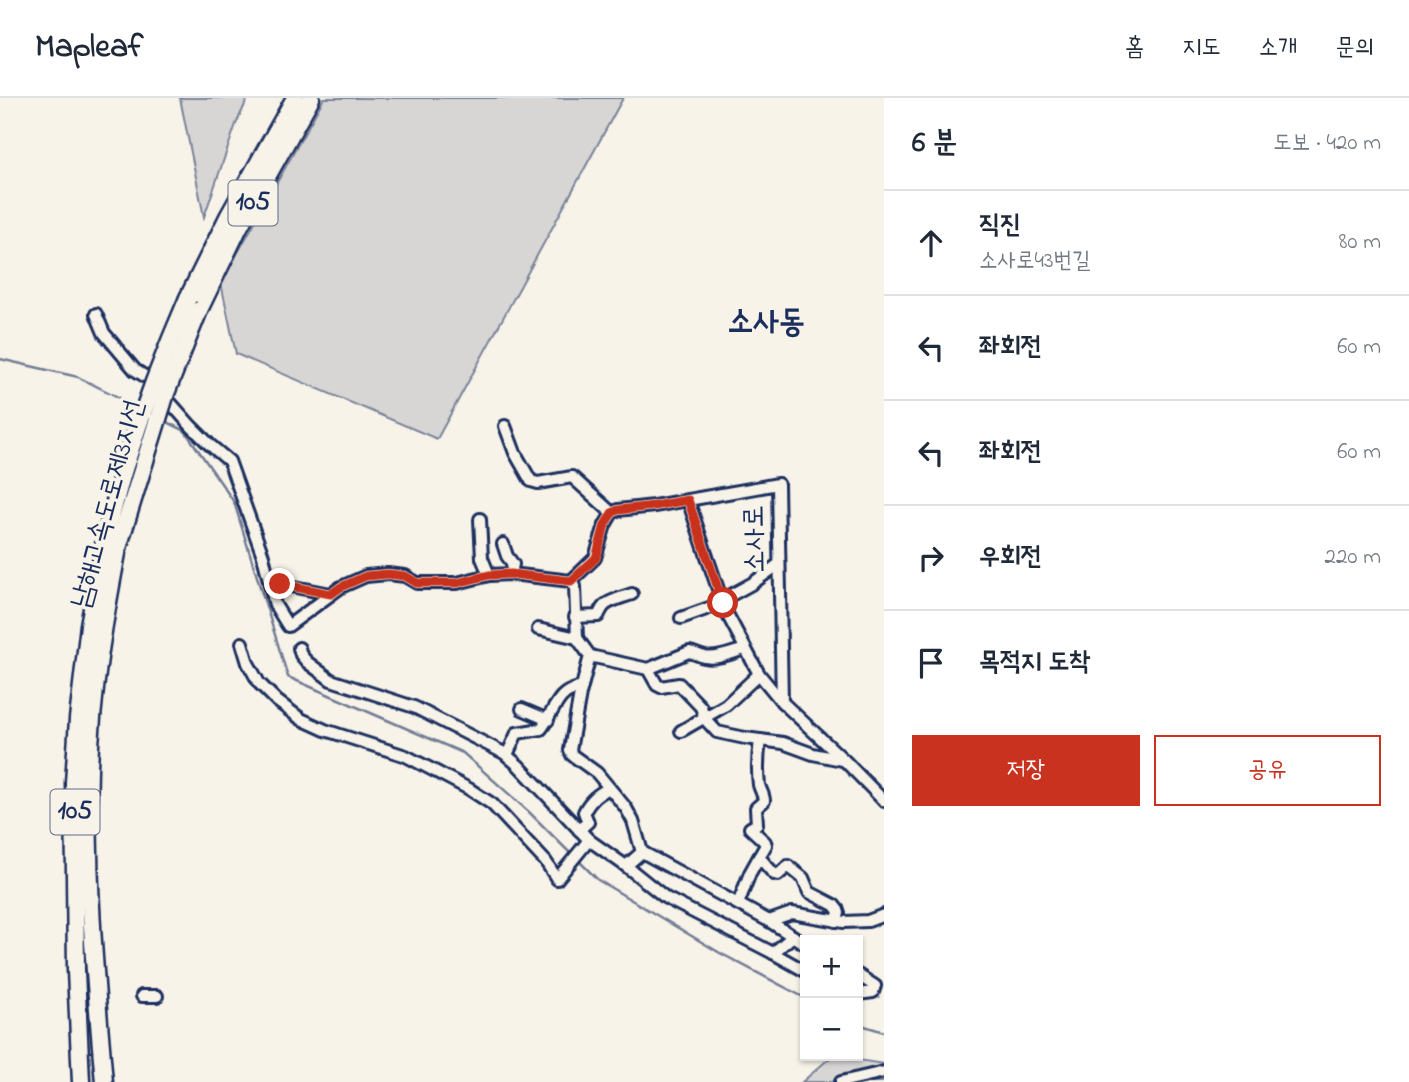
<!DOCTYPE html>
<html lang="ko">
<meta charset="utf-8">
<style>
:root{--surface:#fff;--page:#f2f2f3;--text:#1f2937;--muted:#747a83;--line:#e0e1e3;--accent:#c8321e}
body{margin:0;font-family:"Indie Flower","Poor Story",sans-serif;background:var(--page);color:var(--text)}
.controls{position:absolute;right:21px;bottom:21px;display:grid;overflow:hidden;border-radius:0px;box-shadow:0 2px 5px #0004}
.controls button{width:63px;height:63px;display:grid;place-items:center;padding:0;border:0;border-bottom:2px solid var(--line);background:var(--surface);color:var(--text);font:35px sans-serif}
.stop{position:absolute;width:21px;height:21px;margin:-16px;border:5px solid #c8321e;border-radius:50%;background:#fff}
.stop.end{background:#c8321e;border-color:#fff;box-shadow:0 2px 7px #0008}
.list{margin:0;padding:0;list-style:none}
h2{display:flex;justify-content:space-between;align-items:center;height:91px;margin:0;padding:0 28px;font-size:30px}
h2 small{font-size:23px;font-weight:400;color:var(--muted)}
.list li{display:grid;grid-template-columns:46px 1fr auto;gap:21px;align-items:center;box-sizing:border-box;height:105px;padding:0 28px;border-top:2px solid var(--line)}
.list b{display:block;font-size:26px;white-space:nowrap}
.list p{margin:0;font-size:23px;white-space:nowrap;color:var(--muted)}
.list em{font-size:23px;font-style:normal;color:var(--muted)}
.actions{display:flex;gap:14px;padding:21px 28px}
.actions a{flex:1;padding:16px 0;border:2px solid var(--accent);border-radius:0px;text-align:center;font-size:24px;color:var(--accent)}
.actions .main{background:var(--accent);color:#fff}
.icon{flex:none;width:38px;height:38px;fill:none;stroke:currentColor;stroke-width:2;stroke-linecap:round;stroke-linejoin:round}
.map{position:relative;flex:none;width:884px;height:984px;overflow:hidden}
header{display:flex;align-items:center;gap:42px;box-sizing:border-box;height:98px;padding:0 35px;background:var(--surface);border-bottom:2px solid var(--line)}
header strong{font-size:33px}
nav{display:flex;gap:38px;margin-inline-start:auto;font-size:24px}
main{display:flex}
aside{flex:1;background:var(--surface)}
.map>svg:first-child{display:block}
.green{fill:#d7d6d4;stroke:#798299;stroke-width:2}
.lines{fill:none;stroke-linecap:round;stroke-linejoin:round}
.stream{stroke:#727c95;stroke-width:2.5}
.minor-casing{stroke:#1b2f5e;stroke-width:16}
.highway-casing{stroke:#1b2f5e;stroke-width:21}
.minor{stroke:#f7f3e8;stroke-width:10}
.highway{stroke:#f7f3e8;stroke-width:16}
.highway-bridge-casing{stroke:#1b2f5e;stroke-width:21;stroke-linecap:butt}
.highway-bridge{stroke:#f7f3e8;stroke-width:16}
.route{stroke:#c8321e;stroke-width:9}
.labels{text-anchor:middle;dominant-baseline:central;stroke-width:7;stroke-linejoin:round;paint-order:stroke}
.shield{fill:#f7f3e8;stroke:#5d6a87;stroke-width:2}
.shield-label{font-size:26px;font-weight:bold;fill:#1b2f5e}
.street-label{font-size:28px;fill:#1b2f5e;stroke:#f7f3e8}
.quarter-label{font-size:32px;font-weight:bold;fill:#1b2f5e;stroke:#f7f3e8}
</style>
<header>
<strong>Mapleaf</strong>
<nav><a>홈</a><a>지도</a><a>소개</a><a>문의</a></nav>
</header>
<main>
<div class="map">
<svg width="884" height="984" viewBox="0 0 884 984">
<rect width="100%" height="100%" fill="#f7f3e8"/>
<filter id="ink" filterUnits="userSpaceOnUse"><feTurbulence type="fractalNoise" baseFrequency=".0143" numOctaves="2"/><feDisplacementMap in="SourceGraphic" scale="14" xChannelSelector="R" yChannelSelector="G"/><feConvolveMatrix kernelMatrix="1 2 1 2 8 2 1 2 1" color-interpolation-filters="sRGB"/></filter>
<g filter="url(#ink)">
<g class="green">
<path d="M180 0H248L236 26 204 119Z"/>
<path d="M324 0H623L437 341 236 256 221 185Z"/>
<path d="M82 829 85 833 97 984H88L80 839Z"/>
<path d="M832 958 884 966V984H802Z"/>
</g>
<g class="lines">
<g class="stream">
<path d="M0 261 78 279 138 309"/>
<path d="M163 322 185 333 234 404 288 579 463 655 529 714 572 757"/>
<path d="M577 761 598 782 720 855 805 900"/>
<path d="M858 926 884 934"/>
</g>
<defs>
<g id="minor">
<path d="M96 216 104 235 135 272 162 289 169 303 191 328 210 347 229 363 263 458 275 507 288 528 341 489 366 478 388 476 405 478 417 485H457L489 477 511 476 571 483 595 460 605 427 612 415 618 412 654 408 778 386 782 604"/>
<path d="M505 328 515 355 531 383 538 385 572 379 612 415"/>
<path d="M688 402 725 512 759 576 782 604 845 663 884 703"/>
<path d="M480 421 482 460 489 477"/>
<path d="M503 446 507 458 513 466 511 476"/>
<path d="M571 483 575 488 577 540 590 558 580 596 570 652 572 657 597 675 626 710 633 723 642 754 769 823 792 815 844 824 868 823 884 817"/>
<path d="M270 486H280L331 496"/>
<path d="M722 502 753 485 779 466"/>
<path d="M575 519 598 518C600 515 601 511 604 508 610 502 624 499 632 496"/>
<path d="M681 520 723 505"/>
<path d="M538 531 577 540"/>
<path d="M242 545 248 565 259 585 277 603 301 621 325 632 406 658 469 691 492 706 546 764 557 781 589 742"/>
<path d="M299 550 301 557 307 564 331 582 414 609 504 655 518 667 589 742 626 768 642 754"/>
<path d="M590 558 648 571 689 554C695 555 699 558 705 559 717 562 734 554 745 551"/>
<path d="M648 571 657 587 661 589 679 586 701 609 705 621 717 634 745 640 783 645 813 656 842 662"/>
<path d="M522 611 548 622"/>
<path d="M681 633 726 607 759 576"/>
<path d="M760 642C758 657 757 672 759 687 761 694 764 697 764 703L756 710 757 726 750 730 765 744 766 747 759 759 774 776 778 777 788 768 803 780 809 794 834 807 838 812 839 815 836 823"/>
<path d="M507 657 517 635 541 631C549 621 556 602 565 596 569 592 576 591 582 589"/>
<path d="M579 732 588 724 584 714C590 702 598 696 609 690"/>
<path d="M626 768 666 800 773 855 805 873"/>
<path d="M738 806 750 775 759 759"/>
<path d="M769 823 805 846"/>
<path d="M773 855 793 838"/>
<path d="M858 877 875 888 873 894 858 896"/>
<path d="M142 898H157"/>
<path d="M841 984 884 974"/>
</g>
<g id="highway">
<path d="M188 200 228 119 295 0"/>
<path d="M199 212 239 129 311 0"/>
<path d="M81 984 76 873 74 685 78 621 89 527 104 447"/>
<path d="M104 984C95 880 86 776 89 671 91 596 104 523 118 450"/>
</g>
</defs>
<use href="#minor" class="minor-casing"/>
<use href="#highway" class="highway-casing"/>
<use href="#minor" class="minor"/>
<use href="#highway" class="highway"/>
<defs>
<g id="highway-bridge">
<path d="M104 447C111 420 117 393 125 368 143 311 164 255 188 200"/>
<path d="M118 450 166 295 199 212"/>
</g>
</defs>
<use href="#highway-bridge" class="highway-bridge-casing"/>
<use href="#highway-bridge" class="highway-bridge"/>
</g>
</g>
<g class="lines" filter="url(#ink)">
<path class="route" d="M280 486 331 496 341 489 366 478 388 476 405 478 417 485H457L489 477 511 476 571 483 596 460 605 427 612 415 618 412 654 408 688 402 723 505"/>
</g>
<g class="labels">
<g class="shield">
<rect x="228.5" y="82.5" width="49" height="45" rx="5"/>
<rect x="50.5" y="691.5" width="49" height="45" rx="5"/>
</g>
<g class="shield-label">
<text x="253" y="105">105</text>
<text x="75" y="714">105</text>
</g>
<g class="street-label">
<text transform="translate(109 406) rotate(-75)">남해고속도로제3지선</text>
<text transform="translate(756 441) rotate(-91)">소사로</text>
</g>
<g class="quarter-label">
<text x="766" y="225">소사동</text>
</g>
</g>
</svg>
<div class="controls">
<button>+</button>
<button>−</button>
</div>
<div class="stop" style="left:723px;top:505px"></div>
<div class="stop end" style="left:280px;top:486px"></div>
</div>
<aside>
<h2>6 분<small>도보 · 420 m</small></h2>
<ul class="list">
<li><svg class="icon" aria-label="ahead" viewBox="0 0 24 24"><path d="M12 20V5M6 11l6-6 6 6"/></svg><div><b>직진</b><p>소사로43번길</p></div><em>80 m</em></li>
<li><svg class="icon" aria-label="left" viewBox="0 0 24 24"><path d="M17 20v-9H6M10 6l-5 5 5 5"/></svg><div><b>좌회전</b></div><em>60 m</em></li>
<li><svg class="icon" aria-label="left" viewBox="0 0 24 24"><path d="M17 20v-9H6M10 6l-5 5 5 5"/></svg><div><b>좌회전</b></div><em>60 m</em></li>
<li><svg class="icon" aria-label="right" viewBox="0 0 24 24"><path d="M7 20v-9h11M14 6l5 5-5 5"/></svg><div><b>우회전</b></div><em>220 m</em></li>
<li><svg class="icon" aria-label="arrive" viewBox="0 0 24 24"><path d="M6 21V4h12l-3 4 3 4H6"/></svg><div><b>목적지 도착</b></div></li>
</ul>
<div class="actions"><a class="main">저장</a><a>공유</a></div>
</aside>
</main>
